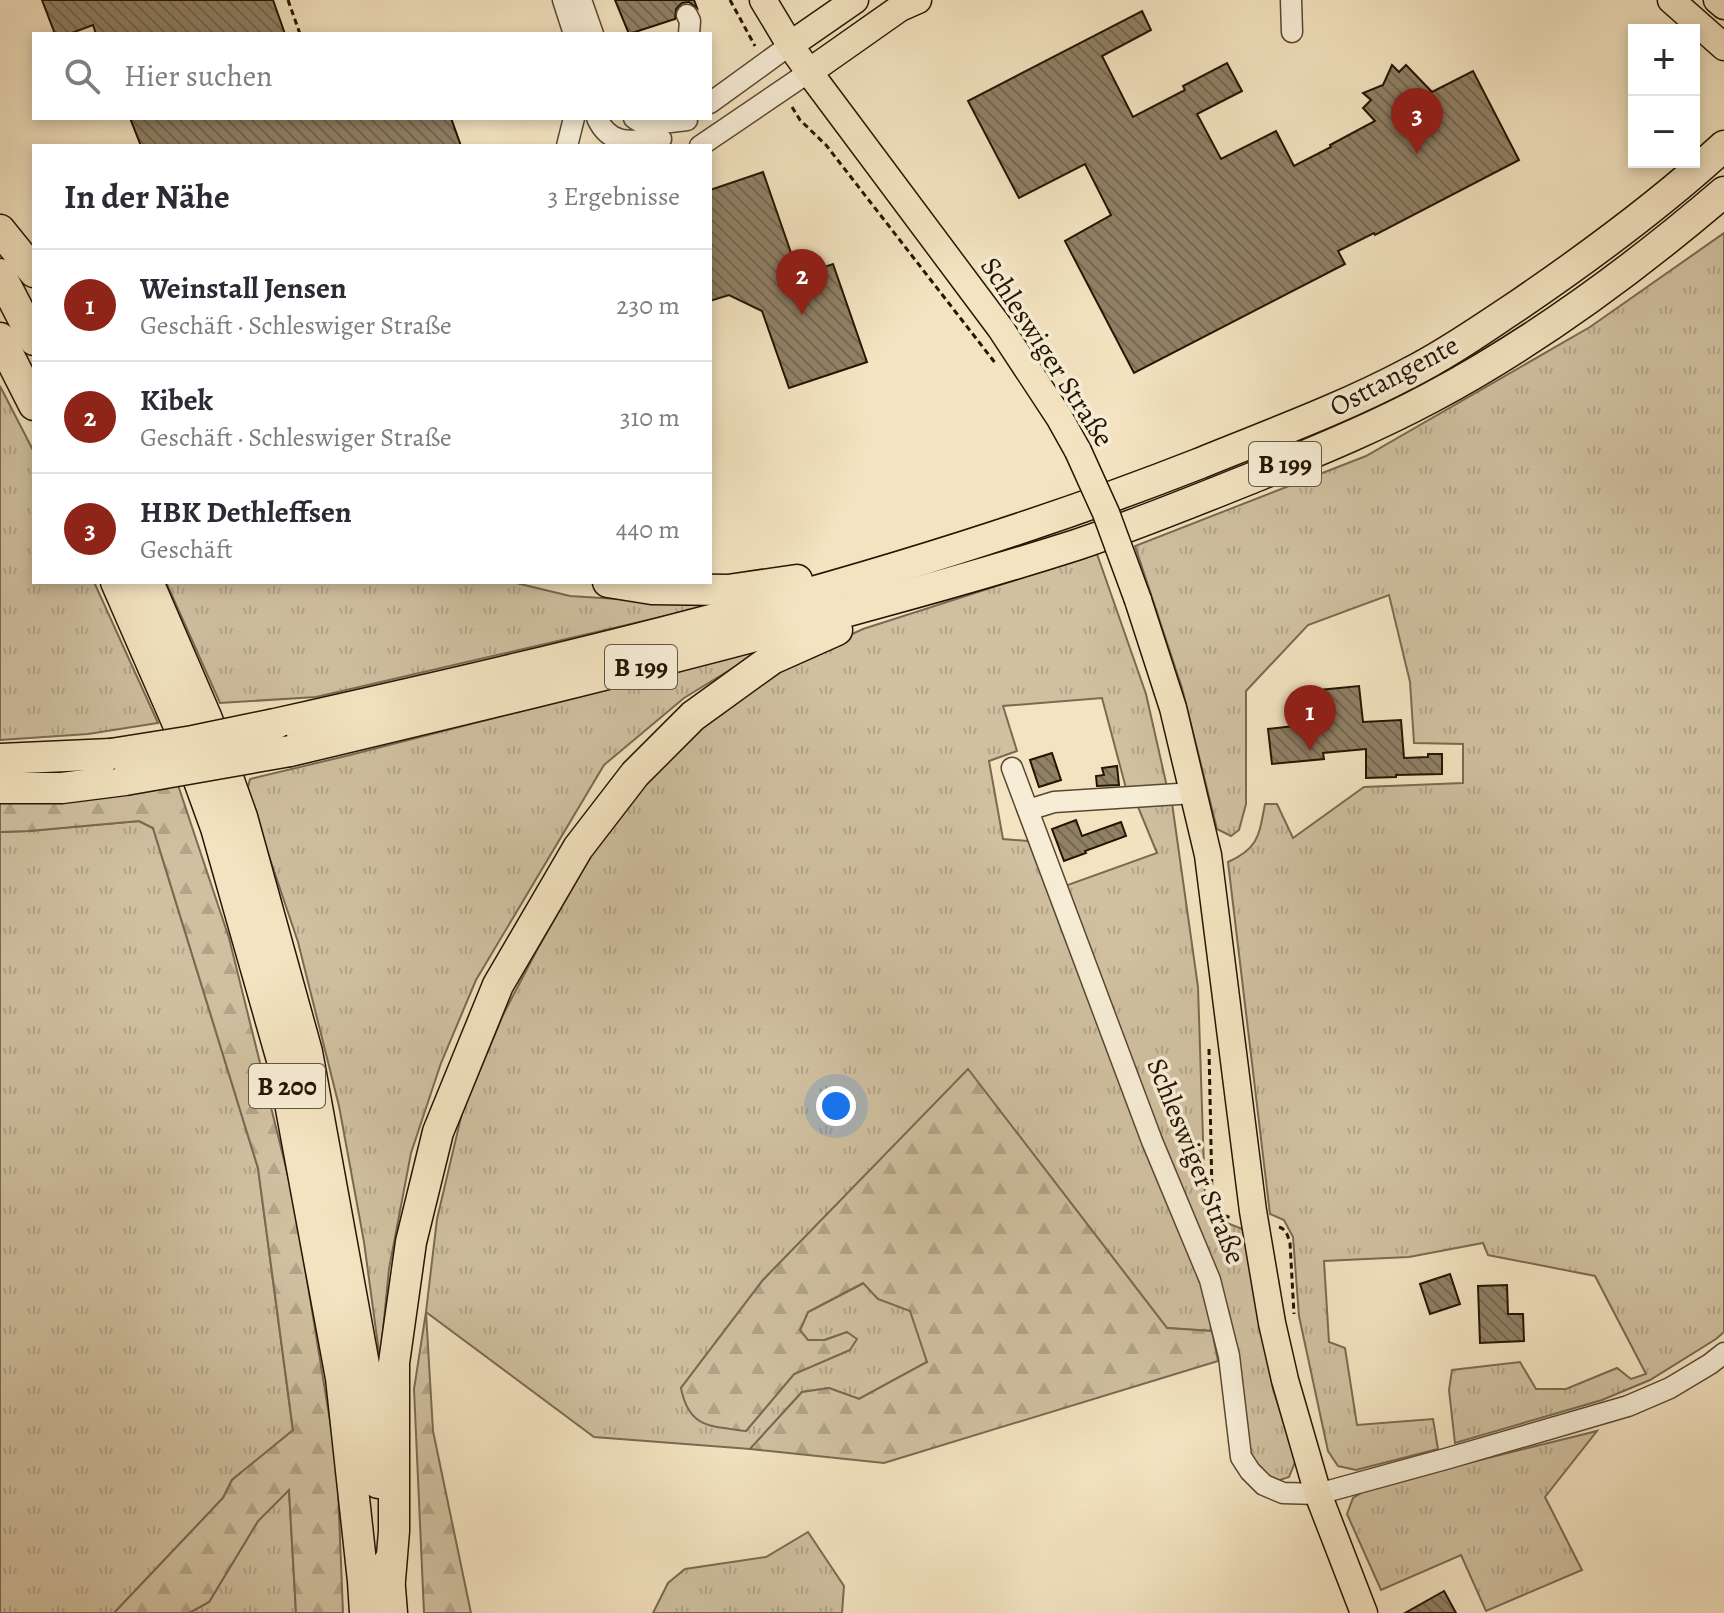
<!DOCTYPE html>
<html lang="de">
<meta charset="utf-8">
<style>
:root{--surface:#fff;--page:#f2f2f3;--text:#2b2b33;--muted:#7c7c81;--line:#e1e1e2;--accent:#8f2418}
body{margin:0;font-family:Alegreya,serif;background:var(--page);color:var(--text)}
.controls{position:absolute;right:24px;top:24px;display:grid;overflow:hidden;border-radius:0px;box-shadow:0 4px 12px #0003}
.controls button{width:72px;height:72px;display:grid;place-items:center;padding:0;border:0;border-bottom:2px solid var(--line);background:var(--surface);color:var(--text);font:40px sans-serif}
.you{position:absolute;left:836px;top:1106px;width:28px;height:28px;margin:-20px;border:6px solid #fff;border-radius:50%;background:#1a73e8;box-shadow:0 0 0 12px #1a73e833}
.badge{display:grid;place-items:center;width:52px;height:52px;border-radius:50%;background:var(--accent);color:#fff;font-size:26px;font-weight:700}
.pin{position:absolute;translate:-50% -66px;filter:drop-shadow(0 2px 4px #0008)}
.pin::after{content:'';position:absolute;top:42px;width:28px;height:24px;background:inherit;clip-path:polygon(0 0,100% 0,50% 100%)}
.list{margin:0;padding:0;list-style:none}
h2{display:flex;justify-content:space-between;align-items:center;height:104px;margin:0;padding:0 32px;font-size:34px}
h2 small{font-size:26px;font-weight:400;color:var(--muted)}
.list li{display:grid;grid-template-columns:52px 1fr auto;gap:24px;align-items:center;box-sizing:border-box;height:112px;padding:0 32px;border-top:2px solid var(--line)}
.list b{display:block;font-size:30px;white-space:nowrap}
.list p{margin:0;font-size:26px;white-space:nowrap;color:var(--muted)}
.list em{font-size:26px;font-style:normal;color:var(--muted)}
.icon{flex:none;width:44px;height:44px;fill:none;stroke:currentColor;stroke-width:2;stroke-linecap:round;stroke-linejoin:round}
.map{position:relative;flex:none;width:1724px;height:1613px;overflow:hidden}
.search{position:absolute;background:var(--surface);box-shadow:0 4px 12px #0003;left:32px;top:32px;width:680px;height:88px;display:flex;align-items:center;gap:20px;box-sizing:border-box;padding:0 28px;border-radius:0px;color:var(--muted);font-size:30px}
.panel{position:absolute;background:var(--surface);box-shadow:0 4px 12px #0003;left:32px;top:144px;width:680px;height:440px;border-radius:0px}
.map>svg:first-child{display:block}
.grass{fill:url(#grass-tufts);stroke:#7a6a52;stroke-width:2}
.forest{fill:url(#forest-firs);stroke:#7a6a52;stroke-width:2}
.building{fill:url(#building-back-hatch);stroke:#241503;stroke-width:2}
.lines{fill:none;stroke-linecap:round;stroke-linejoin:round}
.minor-casing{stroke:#584832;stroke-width:23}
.major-casing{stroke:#241503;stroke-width:29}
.highway-casing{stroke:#241503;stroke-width:33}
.path{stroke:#241503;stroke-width:3;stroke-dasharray:6 4;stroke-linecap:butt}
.minor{stroke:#f7edd6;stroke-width:20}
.major{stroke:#f3e3c0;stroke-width:26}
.highway{stroke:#f3e3c0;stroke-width:30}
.major-bridge-casing{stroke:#241503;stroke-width:29;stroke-linecap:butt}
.highway-bridge-casing{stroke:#241503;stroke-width:33;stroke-linecap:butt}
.major-bridge{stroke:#f3e3c0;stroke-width:26}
.highway-bridge{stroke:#f3e3c0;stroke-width:30}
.labels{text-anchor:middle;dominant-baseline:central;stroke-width:7;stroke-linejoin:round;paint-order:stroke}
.shield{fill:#f7edd6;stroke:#635642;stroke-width:2}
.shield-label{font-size:26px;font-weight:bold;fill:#241503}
.street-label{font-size:28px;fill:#241503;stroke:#f7edd6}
</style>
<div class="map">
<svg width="1724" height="1613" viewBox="0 0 1724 1613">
<defs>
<pattern id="grass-tufts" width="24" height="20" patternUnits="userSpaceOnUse" patternTransform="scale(2)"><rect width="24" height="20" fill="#d0c0a0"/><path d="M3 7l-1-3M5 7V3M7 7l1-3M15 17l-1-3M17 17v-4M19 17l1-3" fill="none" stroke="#b2a488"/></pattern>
<pattern id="forest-firs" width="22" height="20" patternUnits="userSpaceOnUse" patternTransform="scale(2)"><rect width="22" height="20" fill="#d0c0a0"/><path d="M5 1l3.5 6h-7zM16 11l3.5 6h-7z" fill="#b2a488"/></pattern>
<pattern id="building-back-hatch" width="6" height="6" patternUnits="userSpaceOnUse" patternTransform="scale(2)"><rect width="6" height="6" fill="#908065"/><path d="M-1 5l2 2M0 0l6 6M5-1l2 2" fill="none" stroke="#756851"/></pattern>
</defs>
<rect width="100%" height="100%" fill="#f3e3c0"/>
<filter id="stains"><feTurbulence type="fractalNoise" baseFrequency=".0025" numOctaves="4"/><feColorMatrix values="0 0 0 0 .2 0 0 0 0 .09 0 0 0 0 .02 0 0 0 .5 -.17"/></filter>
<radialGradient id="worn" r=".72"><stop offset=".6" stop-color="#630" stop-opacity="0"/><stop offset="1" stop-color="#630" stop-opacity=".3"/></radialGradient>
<g class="grass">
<path d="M1724 233V1332L1716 1339 1650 1380 1602 1400 1455 1443 1449 1390 1452 1370 1520 1362 1536 1389H1566L1617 1368 1631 1379 1646 1374 1595 1276 1488 1255 1483 1243 1409 1257 1324 1261 1329 1342 1345 1348 1357 1425 1433 1419 1438 1449 1356 1470 1338 1466 1328 1451 1299 1316 1293 1237 1284 1220 1270 1214 1228 862C1259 848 1259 835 1265 804H1277L1293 838 1364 787 1463 783V744L1414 743 1410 682 1389 595 1308 625 1246 691V804L1239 830 1231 836 1217 829 1182 688 1135 546 1366 456 1590 327Z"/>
<path d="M0 386 34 452V582H94L158 723 88 734 0 740Z"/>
<path d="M1097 554 1146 694 1167 787 1127 792 1102 698 1003 706 1017 751 989 761 1003 839 1028 841 1036 852 1206 1296 1212 1331 1167 1328 968 1070 763 1280 681 1388 746 1431 794 1374 850 1350 847 1332 824 1340H808L800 1330 808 1312 864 1283 878 1299 911 1310 927 1362 859 1399 829 1388 802 1392 750 1449 594 1437 426 1312 437 1219 462 1113 503 1015 537 950 597 845 660 763 727 702 778 668 863 629Z"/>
<path d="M166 582H512L570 596 713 605 316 697 220 703Z"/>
<path d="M764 649 684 698 604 765 476 980 441 1063 411 1153 389 1269 380 1360 364 1242 339 1106 298 942 247 791 250 779 350 755Z"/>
<path d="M1136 802 1172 803 1198 987 1205 1199 1214 1218 1245 1230 1273 1389 1296 1460 1289 1477 1277 1481 1263 1472 1248 1450 1234 1348 1062 887 1157 853Z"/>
<path d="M139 821 153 828 258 1168 293 1431 232 1480 223 1498 114 1613H0V832L29 831Z"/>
<path d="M1597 1431 1545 1497 1582 1570 1486 1611 1461 1555 1381 1590 1347 1514 1353 1498 1371 1487Z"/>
<path d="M289 1489 296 1613H189L209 1602 258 1521Z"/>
<path d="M808 1532 844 1586 842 1613H653L668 1583 685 1569 766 1557Z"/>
</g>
<g class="forest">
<path d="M178 785 229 938 294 1200 337 1464 343 1613H296L289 1490 258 1521 209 1602 189 1613H114L223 1498 232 1480 293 1430 258 1168 153 828 139 821 29 831 0 832V800Z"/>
<path d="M968 1069 1167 1328 1212 1331 1218 1361 884 1463 750 1449 802 1392 829 1388 859 1399 927 1362 910 1311 878 1299 863 1283 808 1312 800 1330 808 1340H825L847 1332 857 1339 850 1350 794 1374 746 1431C711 1426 689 1429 681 1388L763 1280Z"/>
<path d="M426 1312 433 1431 471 1613H424L414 1389Z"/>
</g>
<g class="building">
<path d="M42 0H273L285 34H96L93 25 69 34H55Z"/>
<path d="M615 0H694L697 8 689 2 682 3 676 9 675 19 629 34Z"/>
<path d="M1142 11 1151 30 1102 56 1133 117 1185 90 1183 86 1227 63 1242 91 1197 114 1221 159 1276 131 1294 166 1331 147 1330 145 1375 121 1363 108 1371 100 1363 93 1383 85 1392 65 1399 72 1406 65 1432 92 1473 71 1519 160 1375 235 1374 233 1338 251 1345 264 1134 373 1065 241 1111 215 1085 164 1019 198 968 101Z"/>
<path d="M130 118H451L461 146H141Z"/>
<path d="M763 172 799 276 833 264 867 362 789 388 762 311 729 295 710 301V190Z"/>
<path d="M1359 686 1363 722 1401 720 1404 758 1428 757V754H1442V774L1396 775V777L1366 778V749L1323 753 1324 759 1272 764 1268 729 1312 724 1309 691Z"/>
<path d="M1052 753 1061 780 1039 787 1030 760Z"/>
<path d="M1117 766 1119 785 1097 786 1096 776 1104 775 1102 768Z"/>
<path d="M1076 820 1082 836 1121 822 1126 836 1085 851 1086 853 1064 861 1052 829Z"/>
<path d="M1450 1274 1460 1304 1430 1314 1420 1284Z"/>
<path d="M1507 1285 1508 1314H1523L1524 1341 1480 1343 1478 1286Z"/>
<path d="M1444 1591 1456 1613H1405Z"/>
</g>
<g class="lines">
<defs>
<g id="minor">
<path d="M563 0 574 34"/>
<path d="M581 0 593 34"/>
<path d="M1291 0 1292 32"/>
<path d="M687 15 690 21 689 34"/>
<path d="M710 103 790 45"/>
<path d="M597 118C610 147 633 141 661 139"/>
<path d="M634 118 645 125 687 120"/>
<path d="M567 146 574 118"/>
<path d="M700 146 809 72"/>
<path d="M1012 768 1152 1141 1210 1280 1229 1356 1241 1457 1250 1471 1264 1485 1283 1493 1318 1494 1449 1458 1628 1406 1670 1388 1710 1364 1724 1353"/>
<path d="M1028 810 1054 802 1194 793"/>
</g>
<g id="major">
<path d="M763 0 790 45 809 72 1001 329 1059 417 1078 451"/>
<path d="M1671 0 1724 47"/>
<path d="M1717 0 1724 6"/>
<path d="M790 45 855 0"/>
<path d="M809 72 900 8 918 0"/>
<path d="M1138 600 1173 708 1208 855 1253 1211 1272 1323 1285 1380 1318 1494 1364 1613"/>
</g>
<g id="highway">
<path d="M0 230 34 272"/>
<path d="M0 274 34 340"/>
<path d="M0 338 34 405"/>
<path d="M116 582 181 731 216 828 282 1060 341 1378 363 1581 365 1613"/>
<path d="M148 582 207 719 242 817 307 1052 365 1370 378 1483"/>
<path d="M608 582 652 589 728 590 797 580"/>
<path d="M275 724C587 654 900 581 1198 464 1269 435 1341 409 1409 373 1447 354 1482 329 1517 306 1589 257 1660 205 1724 146"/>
<path d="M290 751C483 705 675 659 866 606 937 587 1007 567 1076 545 1136 525 1194 501 1252 478 1312 453 1372 429 1430 398 1535 342 1633 270 1724 192"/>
<path d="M0 759 111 754"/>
<path d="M0 788H62L125 780"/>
<path d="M388 1563 392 1613"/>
<path d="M390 1580 394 1531V1363L411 1242 438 1132 498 985 578 848 635 774 693 716 772 659 837 630"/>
</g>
</defs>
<use href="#minor" class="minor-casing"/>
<use href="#major" class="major-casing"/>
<use href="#highway" class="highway-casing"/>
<g class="path">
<path d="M288 0 300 34"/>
<path d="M730 0 755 46"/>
<path d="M792 107 800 120 826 145 996 364"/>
<path d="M1209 1049 1212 1194C1215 1207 1219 1216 1233 1218"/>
<path d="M1279 1227C1286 1229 1288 1236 1290 1243L1294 1314"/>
</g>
<use href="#minor" class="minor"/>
<use href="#major" class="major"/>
<use href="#highway" class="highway"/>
<defs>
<path id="major-bridge" d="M1078 451 1106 513 1138 600"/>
<g id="highway-bridge">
<path d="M111 754 193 741 275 724"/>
<path d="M125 780 290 751"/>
</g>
</defs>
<use href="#major-bridge" class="major-bridge-casing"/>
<use href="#highway-bridge" class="highway-bridge-casing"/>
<use href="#major-bridge" class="major-bridge"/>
<use href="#highway-bridge" class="highway-bridge"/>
</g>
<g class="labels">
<g class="shield">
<rect x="1249" y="442" width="72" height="44" rx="6"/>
<rect x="605" y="645" width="72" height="44" rx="6"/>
<rect x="249" y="1064" width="76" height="44" rx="6"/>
</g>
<g class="shield-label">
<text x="1285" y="464">B 199</text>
<text x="641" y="667">B 199</text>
<text x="287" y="1086">B 200</text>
</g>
<g class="street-label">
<text transform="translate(1047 352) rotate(57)">Schleswiger Straße</text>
<text transform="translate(1394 376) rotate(-28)">Osttangente</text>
<text transform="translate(1196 1161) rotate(68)">Schleswiger Straße</text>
</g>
</g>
<rect width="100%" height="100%" filter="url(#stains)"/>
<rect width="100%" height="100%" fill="url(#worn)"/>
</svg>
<div class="controls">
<button>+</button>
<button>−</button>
</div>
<div class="you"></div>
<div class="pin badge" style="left:1310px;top:751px">1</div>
<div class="pin badge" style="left:802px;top:315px">2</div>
<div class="pin badge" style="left:1417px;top:154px">3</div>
<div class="search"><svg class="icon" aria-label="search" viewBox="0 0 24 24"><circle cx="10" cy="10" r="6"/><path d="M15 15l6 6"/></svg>Hier suchen</div>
<section class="panel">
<h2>In der Nähe<small>3 Ergebnisse</small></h2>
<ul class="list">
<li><span class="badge">1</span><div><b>Weinstall Jensen</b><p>Geschäft · Schleswiger Straße</p></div><em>230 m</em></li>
<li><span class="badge">2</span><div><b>Kibek</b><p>Geschäft · Schleswiger Straße</p></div><em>310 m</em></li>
<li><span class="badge">3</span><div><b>HBK Dethleffsen</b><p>Geschäft</p></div><em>440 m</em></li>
</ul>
</section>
</div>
